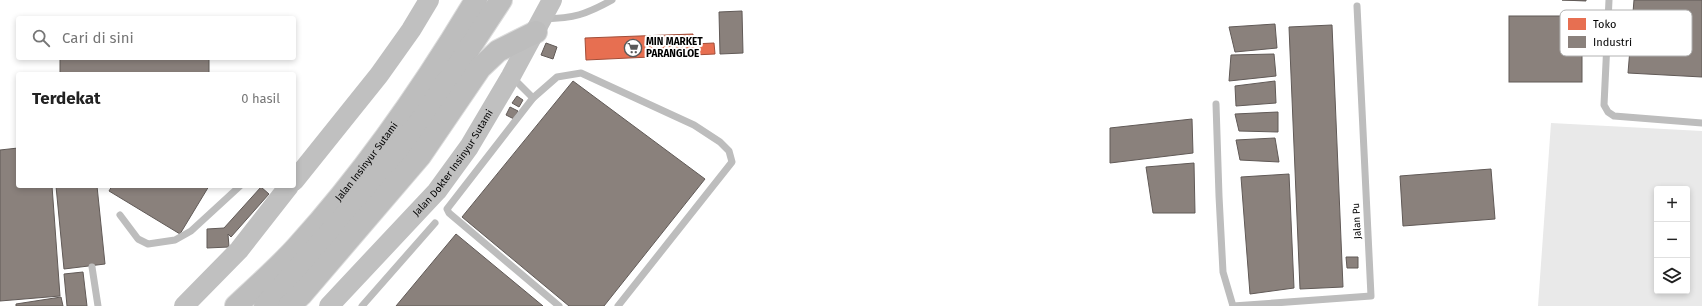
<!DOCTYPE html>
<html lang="id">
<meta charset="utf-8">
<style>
:root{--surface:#fff;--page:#f6f6f6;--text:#222;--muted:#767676;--line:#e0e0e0}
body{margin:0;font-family:"Fira Sans",sans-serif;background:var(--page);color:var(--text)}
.controls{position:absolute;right:12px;bottom:12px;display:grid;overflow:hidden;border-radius:4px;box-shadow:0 2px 6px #0003}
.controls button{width:36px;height:36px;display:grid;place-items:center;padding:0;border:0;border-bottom:1px solid var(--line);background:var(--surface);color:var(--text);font:20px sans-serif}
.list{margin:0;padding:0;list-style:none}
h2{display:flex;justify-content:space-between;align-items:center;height:52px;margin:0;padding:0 16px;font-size:17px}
h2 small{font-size:13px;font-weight:400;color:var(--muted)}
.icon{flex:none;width:22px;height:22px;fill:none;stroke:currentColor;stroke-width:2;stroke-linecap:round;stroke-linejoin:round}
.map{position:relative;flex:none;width:1702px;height:306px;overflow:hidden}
.search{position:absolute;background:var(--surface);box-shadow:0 2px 6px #0003;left:16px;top:16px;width:280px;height:44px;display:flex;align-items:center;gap:10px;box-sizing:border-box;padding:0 14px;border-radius:4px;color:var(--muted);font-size:15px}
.panel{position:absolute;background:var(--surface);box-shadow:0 2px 6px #0003;left:16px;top:72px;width:280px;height:116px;border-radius:4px}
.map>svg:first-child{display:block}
.green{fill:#e9e9e9;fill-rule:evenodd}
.shops{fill:#e76f51;stroke:#a24e39}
.industry{fill:#8a817c;stroke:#615a57}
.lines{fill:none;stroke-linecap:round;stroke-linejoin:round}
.highway-casing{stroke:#dbdbdb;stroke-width:24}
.lane{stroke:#bdbdbd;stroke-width:7}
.secondary{stroke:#c0c0c0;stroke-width:20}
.highway{stroke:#bdbdbd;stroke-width:22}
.labels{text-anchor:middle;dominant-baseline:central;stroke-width:4;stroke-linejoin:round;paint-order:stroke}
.poi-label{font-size:10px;font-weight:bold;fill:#000;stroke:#fff;text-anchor:start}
.street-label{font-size:10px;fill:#000;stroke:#fff}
.key{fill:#fff;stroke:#b2b2b2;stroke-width:1}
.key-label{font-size:11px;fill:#000}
</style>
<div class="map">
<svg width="1702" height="306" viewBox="0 0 1702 306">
<rect width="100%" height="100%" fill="#fff"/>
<path class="green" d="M1551 123 1702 131V306H1538ZM1657 189H1687V291H1657Z"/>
<path class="shops" d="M693 34V44L714 43 715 54 586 60 585 38Z"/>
<g class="industry">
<path d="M1562 0H1586V1Z"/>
<path d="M1634 0H1702V77L1628 73Z"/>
<path d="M742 11 743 53 720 54 719 12Z"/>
<rect x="1509" y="16" width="73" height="66"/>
<path d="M1275 24 1277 48 1235 52 1229 27Z"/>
<path d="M1332 25 1343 287 1300 289 1289 27Z"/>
<path d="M546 43 557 47 553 59 541 55Z"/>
<path d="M1274 54 1276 76 1229 81 1231 55Z"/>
<rect x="60" y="58" width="149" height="16"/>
<path d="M573 81 705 179 604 306H569L462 217Z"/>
<path d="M1275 81 1276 103 1236 106 1235 86Z"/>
<path d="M517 96 523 100 519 107 512 103Z"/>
<path d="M510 107 518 111 514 119 506 115Z"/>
<path d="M1278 112V132L1239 131 1235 114Z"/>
<path d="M1192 119 1193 153 1110 163V128Z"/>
<path d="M1275 138 1279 162 1240 160 1236 140Z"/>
<path d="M18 148V186H52L60 296 0 301V150Z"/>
<path d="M1194 163 1195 213H1153L1146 167Z"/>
<path d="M1491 169 1495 219 1403 226 1400 176Z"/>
<path d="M1289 174 1294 288 1250 294 1241 177Z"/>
<path d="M56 186H97L105 264 64 269Z"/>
<path d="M112 186H209L180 234 109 191Z"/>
<path d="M261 187 269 194 231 237 228 234 229 247 207 248V229L224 228Z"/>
<path d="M456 234 543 306H396Z"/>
<path d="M1346 257H1358V268H1347Z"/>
<path d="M83 272 87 306H67L64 274Z"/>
<path d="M61 297 63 306H16V304Z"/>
</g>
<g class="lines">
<defs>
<g id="highway">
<path id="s2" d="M236 306C256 287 278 268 297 247 365 172 424 87 476 0"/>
<path d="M265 306 355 204 426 114 501 0"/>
<path d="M289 306 301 295 420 156 480 68 498 51 536 32"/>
</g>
</defs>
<use href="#highway" class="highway-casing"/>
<g class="lane">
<path d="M1609 0 1604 105 1608 112 1614 116 1702 123"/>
<path d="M544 19C574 18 585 15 612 0"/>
<path d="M513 78 533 98"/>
<path d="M1216 104 1219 196 1223 272 1233 306"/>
<path d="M120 215 138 239 148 244 175 240 191 231 240 186"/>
<path d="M92 267 98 306"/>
<path d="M362 306 435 223"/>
<path d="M559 306 449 213 447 209 533 98 557 77 581 73 694 125 720 142 729 151 732 162 618 306"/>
<path d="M1233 306 1371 296 1357 6"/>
</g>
<g class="secondary">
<path d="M294 181 379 75 411 30 429 0"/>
<path d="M184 306 239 250 289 186"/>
<path id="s1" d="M329 306 437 191 469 147 511 76 552 0"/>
</g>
<use href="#highway" class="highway"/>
</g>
<defs>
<symbol id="supermarket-ring" viewBox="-11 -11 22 22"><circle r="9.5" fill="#fff" stroke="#595959" stroke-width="1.5"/><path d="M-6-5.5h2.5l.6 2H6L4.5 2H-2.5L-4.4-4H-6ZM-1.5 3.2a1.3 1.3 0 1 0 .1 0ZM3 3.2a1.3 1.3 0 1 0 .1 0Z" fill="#595959"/></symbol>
</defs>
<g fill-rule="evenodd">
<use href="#supermarket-ring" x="623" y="38" width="20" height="20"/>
</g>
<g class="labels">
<g class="poi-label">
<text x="646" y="42">MIN MARKET<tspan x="646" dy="12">PARANGLOE</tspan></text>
</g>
<g class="street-label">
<text stroke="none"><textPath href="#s2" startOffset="195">Jalan Insinyur Sutami</textPath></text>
<text stroke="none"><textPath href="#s1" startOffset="190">Jalan Dokter Insinyur Sutami</textPath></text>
<text transform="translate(1357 221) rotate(-93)">Jalan Pu</text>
</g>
</g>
<rect x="1560" y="10" width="132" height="46" rx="6" class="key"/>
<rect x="1568" y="18" width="18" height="12" fill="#e76f51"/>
<rect x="1568" y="36" width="18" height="12" fill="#8a817c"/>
<g class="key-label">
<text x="1593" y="28">Toko</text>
<text x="1593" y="46">Industri</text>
</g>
</svg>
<div class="controls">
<button>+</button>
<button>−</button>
<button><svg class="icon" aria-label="layers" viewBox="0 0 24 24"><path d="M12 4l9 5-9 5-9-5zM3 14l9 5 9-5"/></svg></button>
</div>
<div class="search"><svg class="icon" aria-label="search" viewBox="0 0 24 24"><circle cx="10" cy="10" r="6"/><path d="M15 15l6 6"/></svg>Cari di sini</div>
<section class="panel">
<h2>Terdekat<small>0 hasil</small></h2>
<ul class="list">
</ul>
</section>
</div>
